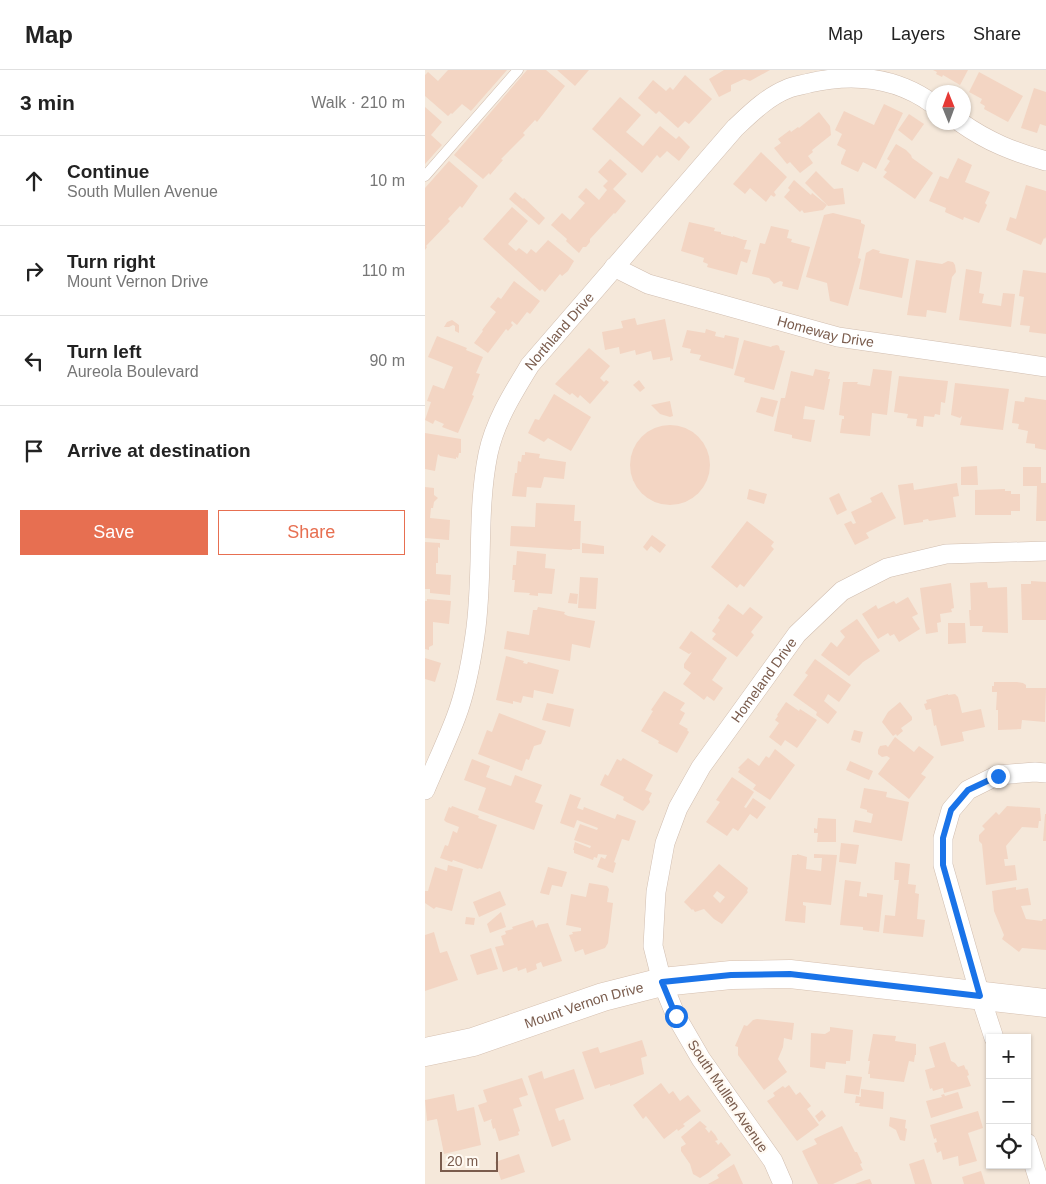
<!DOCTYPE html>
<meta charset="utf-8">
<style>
:root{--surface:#fff;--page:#f2f2f2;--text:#222;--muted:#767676;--line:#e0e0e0;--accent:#e76f51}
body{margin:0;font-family:Arial,sans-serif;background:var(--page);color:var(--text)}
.controls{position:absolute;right:15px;bottom:15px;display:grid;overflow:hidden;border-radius:0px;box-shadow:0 1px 4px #0004}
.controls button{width:45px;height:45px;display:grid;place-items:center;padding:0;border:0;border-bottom:1px solid var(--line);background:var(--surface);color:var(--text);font:25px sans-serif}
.compass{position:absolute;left:501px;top:15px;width:45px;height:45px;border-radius:50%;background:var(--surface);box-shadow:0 1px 4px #0004;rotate:359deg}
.scale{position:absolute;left:15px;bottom:12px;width:58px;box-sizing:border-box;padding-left:5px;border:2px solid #7a5c4d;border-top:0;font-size:14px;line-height:18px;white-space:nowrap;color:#7a5c4d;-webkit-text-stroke:4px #fffaf3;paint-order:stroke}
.stop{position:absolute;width:15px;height:15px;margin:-11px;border:4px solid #1a73e8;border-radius:50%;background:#fff}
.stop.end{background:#1a73e8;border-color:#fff;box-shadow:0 1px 5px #0008}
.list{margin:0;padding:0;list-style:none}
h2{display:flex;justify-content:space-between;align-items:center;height:65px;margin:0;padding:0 20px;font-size:21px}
h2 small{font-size:16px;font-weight:400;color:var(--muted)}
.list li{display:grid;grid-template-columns:32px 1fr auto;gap:15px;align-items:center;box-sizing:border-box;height:90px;padding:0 20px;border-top:1px solid var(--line)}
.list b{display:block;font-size:19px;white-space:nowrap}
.list p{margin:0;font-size:16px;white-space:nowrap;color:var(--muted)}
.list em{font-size:16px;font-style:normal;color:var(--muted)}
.actions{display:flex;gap:10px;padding:15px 20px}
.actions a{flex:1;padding:11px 0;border:1px solid var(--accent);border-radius:0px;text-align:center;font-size:18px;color:var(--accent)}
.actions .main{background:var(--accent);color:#fff}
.icon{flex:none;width:28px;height:28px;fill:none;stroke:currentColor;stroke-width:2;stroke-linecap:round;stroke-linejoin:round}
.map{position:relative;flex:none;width:621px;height:1114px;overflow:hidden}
header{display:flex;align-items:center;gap:30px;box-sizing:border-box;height:70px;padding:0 25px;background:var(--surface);border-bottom:1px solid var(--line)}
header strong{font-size:24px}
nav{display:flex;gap:28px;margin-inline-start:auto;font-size:18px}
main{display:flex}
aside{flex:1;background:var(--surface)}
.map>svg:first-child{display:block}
.residential{fill:#f5e8da;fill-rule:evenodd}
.building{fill:#f3d5c3;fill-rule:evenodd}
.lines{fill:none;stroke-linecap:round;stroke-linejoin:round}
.lane-casing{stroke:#d1beb0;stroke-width:11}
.street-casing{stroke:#d1beb0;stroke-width:20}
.secondary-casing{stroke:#d6c0b0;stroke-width:29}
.lane{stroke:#fff;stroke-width:10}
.street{stroke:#fff;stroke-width:19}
.secondary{stroke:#fff;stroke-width:28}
.route{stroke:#1a73e8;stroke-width:6}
.labels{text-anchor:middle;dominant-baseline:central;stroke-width:4.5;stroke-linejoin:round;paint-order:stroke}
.street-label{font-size:14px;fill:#7a5c4d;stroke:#fffaf3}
</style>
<header>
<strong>Map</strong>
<nav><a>Map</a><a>Layers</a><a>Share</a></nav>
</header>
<main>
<aside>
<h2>3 min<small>Walk · 210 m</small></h2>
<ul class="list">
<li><svg class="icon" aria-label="ahead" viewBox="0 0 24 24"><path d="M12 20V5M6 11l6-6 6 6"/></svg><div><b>Continue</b><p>South Mullen Avenue</p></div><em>10 m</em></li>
<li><svg class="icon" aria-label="right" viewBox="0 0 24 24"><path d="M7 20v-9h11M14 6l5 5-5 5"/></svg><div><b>Turn right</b><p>Mount Vernon Drive</p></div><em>110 m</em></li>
<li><svg class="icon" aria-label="left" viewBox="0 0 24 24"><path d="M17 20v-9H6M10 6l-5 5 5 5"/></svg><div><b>Turn left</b><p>Aureola Boulevard</p></div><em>90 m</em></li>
<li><svg class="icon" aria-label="arrive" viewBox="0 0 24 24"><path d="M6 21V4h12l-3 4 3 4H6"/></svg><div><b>Arrive at destination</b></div></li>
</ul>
<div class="actions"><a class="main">Save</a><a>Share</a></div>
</aside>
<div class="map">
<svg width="621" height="1114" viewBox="0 0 621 1114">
<rect width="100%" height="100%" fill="#fdf6ec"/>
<path class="residential" d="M0 0H621V1114H0ZM508 22H538V52H508ZM565 968H602V1095H565Z"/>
<g class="building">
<path d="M23 0H82L46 41 37 34 27 44 26 43 23 46 0 26V5L3 2 13 11Z"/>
<path d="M102 0H121L140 16 112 52 110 50 98 63 100 65 76 89 78 90 65 105 64 103 58 109 29 85Z"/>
<path d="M132 0H164L150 16Z"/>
<path d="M299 0H345L325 11 319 9 306 15V21L294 27 284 9Z"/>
<path d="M508 0H543L535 15 518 5 517 7 511 4 512 2Z"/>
<path d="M554 2 598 26 583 52 559 39 560 36 555 33 557 29 544 22Z"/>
<path d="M260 5 287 29 264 54 260 51 253 58 234 41 231 44 213 28 228 10 241 21 245 17 248 20Z"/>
<path d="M609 18 621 22V56L615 54 612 63 596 58Z"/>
<path d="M195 27 216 45 201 62 218 76 235 56 251 69 254 66 265 77 254 91 242 81 235 88 232 85 217 103 167 59Z"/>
<path d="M459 34 478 43 451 99 438 92 433 102 416 94V92L421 80 412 75 417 64 410 60 419 41 449 55Z"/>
<path d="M0 37 17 52 6 65 17 75 0 94Z"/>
<path d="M394 42 405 56 406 65 387 80 388 82 383 86 388 93 375 103 365 92 362 94 349 78 356 73 353 69 365 60 366 62 373 57 374 58Z"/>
<path d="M484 44 499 54 487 71 473 60Z"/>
<path d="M471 74 481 80 486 85 487 88 508 103 490 129 458 107 462 102 459 100 465 91 462 89Z"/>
<path d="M336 82 362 107 349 122 351 125 349 127 346 125 341 132 325 118 320 124 308 114Z"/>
<path d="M533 88 547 95 540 112 565 122 560 133 562 135 554 153 539 147 538 150 520 142 521 138 504 131 515 106 523 109Z"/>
<path d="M185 89 202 104 188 119 201 131 190 144 189 143 165 169V172L161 177H158L154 183 141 171 142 169 126 155 137 143 145 150 160 133 153 127 161 118 174 130 182 120 178 116 183 111 173 102Z"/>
<path d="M24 91 53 116 37 138 35 136 23 149 25 151 1 176 2 177 0 180V118Z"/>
<path d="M391 101 409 119 418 118 420 134 403 136 380 113Z"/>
<path d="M369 110 386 125 387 123 402 135 398 140 379 143 377 140 375 142 359 127 365 120 363 118Z"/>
<path d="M601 115 621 121V167L620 169 619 168 616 175 581 160 585 147 591 149Z"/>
<path d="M90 122 98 129 99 128 120 148 114 155 84 129Z"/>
<path d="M87 137 103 151 83 174 91 181 94 178 102 184 106 179 111 183 123 170 149 191 143 201 137 206 135 204 120 222 117 219 115 221 58 169Z"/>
<path d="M408 143 436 150V153L440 155 433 188 436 189 423 236 405 231 402 213 381 207 399 145Z"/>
<path d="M264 152 290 158 289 161 296 162V164L308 167V166L319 170H322L319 179 326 180 322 193 316 191 312 205 282 197 283 194 278 192 279 188 256 181Z"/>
<path d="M346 156 364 160 362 168 367 169 366 172 385 177 373 220 357 216 358 212 355 211 349 214 344 208 327 204 335 173 340 174Z"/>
<path d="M448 179 455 181 454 183 484 189 477 228 434 219 441 183Z"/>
<path d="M491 190 517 194 523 191 528 192 530 195 531 202 527 207 521 243 502 240 501 247 482 245Z"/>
<path d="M541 199 557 202 554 223 559 224 557 233 576 236 578 223 590 224 586 257 534 250Z"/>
<path d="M598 200 621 203V264L604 262 605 256 595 255 599 227 594 226Z"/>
<path d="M89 211 115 231 105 244 102 242 92 255 87 251 86 253 88 255 83 261 81 259 63 283 49 273 58 261 57 260 71 242 65 237 73 227 76 229Z"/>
<path d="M210 248 212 255 240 249 248 290 245 291V287L228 290 226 281 211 285 210 280 195 284 194 277 180 280 177 262 198 258 196 251Z"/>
<path d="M27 250 34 255V263L30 261V256L28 255 24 257H19L22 252Z"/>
<path d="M281 259 291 262 290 266 299 268 300 265 314 268 308 299 274 290 276 285 265 283 266 279 257 277 262 260 280 263Z"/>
<path d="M12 266 42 278 41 280 58 287 51 303 55 304 47 325 49 326 33 363 17 357 19 354 10 350 8 354 0 350 6 332 2 331 8 315 19 319 28 297 3 287Z"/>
<path d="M319 270 346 277 347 276 352 275 354 276 355 280 360 281 349 320 319 312 320 308 309 305Z"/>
<path d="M164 278 185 296 175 308 179 312 181 310 184 312 165 334 155 325 153 328 147 323 145 325 130 314Z"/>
<path d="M390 299 405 302 403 309H405L399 340 380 336 378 349 390 350 386 372 367 368V365L349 361 356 328H360L366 301 388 306Z"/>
<path d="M448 299 467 301 462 345 447 343 445 366 415 363 417 349H419V346L414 345 418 312H433L432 314 445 316Z"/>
<path d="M474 306 523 311 520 333 516 332 515 345 510 344 509 347 499 346 498 357 491 356 492 349 482 348 483 344 469 342Z"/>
<path d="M214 310 220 318 215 322 208 315Z"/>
<path d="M530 313 584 319 578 360 535 355 537 346 535 348 526 345Z"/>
<path d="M129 324 166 347 146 381 123 368 119 372 103 363 110 349 114 350Z"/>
<path d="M336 327 353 331 348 347 331 342Z"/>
<path d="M600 327 621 330V380L610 378V374L601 373 603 361 593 359 594 354 587 353 590 331 599 332Z"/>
<path d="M245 331 248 346 245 347 235 344 226 335Z"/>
<circle cx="245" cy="395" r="40"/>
<path d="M0 363 36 369V383H34L33 388 31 387V389L15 386 13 384 10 401 0 399Z"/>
<path d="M100 382 115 384 114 388 141 392 139 409 119 407 116 418 102 417 101 427 87 426 90 403H92L93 391 96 392 97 385H100Z"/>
<path d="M552 396 553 415H536V397Z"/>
<path d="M598 397H616V413H621V451H611L612 416H598Z"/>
<path d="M488 413 489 420 532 413 534 426 528 427 531 447 504 451 503 449 498 450V452L479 455 473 415Z"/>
<path d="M0 417 9 418V425L13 428 9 432 8 438H6L5 448 25 450 24 470 0 468Z"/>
<path d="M324 419 342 424 339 434 322 429Z"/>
<path d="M580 419V421H586V424H595V441H586V445H550V420Z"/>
<path d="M457 422 471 448 441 463 444 468 430 475 419 454 426 451 428 454 431 453 426 442 447 432 445 428Z"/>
<path d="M414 423 422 440 412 445 404 428Z"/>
<path d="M111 433 150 435 149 451H156L155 479H147V480L85 476 86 456 110 457Z"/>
<path d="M322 451 349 472 346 476 349 479 319 517 315 514 312 518 286 497Z"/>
<path d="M227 465 241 475 235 483 226 476 222 481 218 477Z"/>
<path d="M0 472 15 473V478L13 477V493H11V504L26 505 25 525 5 523V519H0Z"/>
<path d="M157 473 179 476V484L157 483Z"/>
<path d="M92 481 121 484 120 498 130 499 127 524 113 523V526L104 525 105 523 89 522 90 510H87L88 495H91Z"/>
<path d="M155 507 173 508 171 539 153 538Z"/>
<path d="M606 511 621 512V550H597L596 514H606Z"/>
<path d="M562 512 563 518 582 517 583 563 557 562 558 556H545L544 540H546L545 513Z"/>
<path d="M526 513 529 538 526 539 527 542 515 544 516 552 512 553 513 562 501 564 495 518Z"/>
<path d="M145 523 153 524 152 534 143 533Z"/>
<path d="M483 527 493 544 487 547 495 559 474 572 469 564 465 566 463 563 453 569 437 544 451 535 453 539 469 531 471 534Z"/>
<path d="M2 529 26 531 24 554 8 552V575L4 577V580L0 579V531H2Z"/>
<path d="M303 534 318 545 325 537 338 547 326 562 329 565 312 587 287 569 291 564 287 561 295 550 293 548Z"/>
<path d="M113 537 140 542 139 544 143 546 170 551 165 578 147 574 145 591 79 579 82 561 104 565 108 540H112Z"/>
<path d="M432 549 455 581 438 592 424 606 396 585 406 572 412 577 420 567 415 561Z"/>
<path d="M523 553H540L541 573 523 574Z"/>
<path d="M266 561 302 588 287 610 298 618 289 631 282 626 279 630 258 614 266 603 259 598V594L267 582 264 584 254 578Z"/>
<path d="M81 586 99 591 98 593 102 594 103 592 134 600 128 624 109 620 108 628 98 626 96 633 88 631V634L71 630Z"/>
<path d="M0 588 16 593 10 612 0 609Z"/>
<path d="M390 589 426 615 414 632 403 624 399 631 412 642 403 654 391 645 392 642 368 625 383 605 380 603Z"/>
<path d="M569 612H592L598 613 601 615V618H621L620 652 597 650 596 659 573 660V640H571L572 622H567V616H569Z"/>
<path d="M239 621 260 633 255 640 260 643 254 654 263 659 262 660 264 662 252 683 233 673 234 671 216 661 228 641 226 640Z"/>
<path d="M523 624V625L530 624 533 627 537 643 556 639 560 657 537 662 539 671 516 676 511 655 509 656 506 639 501 640 499 634 502 633 501 630Z"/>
<path d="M361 632 374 641 375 639 392 650 372 678 360 670 356 676 344 667 354 653 350 650 353 646 352 645Z"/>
<path d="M475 632 487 647V650L476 658 478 661 472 666 471 664 468 666 457 652 463 642Z"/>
<path d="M122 633 149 639 145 657 117 650Z"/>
<path d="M74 643 121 661 116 674 109 676 104 690 101 689 97 701 53 684 62 660 67 662Z"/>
<path d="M429 660 438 662 435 673 426 670Z"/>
<path d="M470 667 489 682 494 676 509 687 496 704 501 707 484 729 453 704 465 688 462 686 457 687 453 684V680L455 676 461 675 463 677Z"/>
<path d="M350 679 370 695 345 730 328 719 331 715 313 702 315 699 313 698 323 688 334 696 341 686 344 688Z"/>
<path d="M198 688 228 705 220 720 227 723 224 729 225 732 218 741 198 730 199 727 175 715 180 704 183 706 192 689 196 691Z"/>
<path d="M47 689 65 696 61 707 86 716 90 705 117 715 110 732 118 735 109 760 53 740 61 718 39 710Z"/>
<path d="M425 691 448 701 444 710 421 700Z"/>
<path d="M307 707 329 722 319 737 321 738 328 728 341 737 332 749 325 744 313 761 308 758 302 766 281 752 295 732 291 730Z"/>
<path d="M439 718 462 722 461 727 484 732 477 771 428 762 430 750 446 753 448 744 442 742V740L435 738Z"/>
<path d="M145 724 156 728 152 738 158 740 159 737 190 749 192 744 211 751 204 771 197 769 189 792 191 793 188 803 172 797 176 787 180 789 182 785 173 784 172 788 169 787 168 790 149 783V780H148L150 772 165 778 166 776 149 770 155 754 172 760 173 758 152 750 149 758 135 753Z"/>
<path d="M27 736 54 746 53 748 72 755 57 799 54 798 53 799 28 790 27 792 15 788 20 775 23 776 28 761 32 763 34 757 21 752 19 750 24 737 26 738Z"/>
<path d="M582 736 615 738 616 751H614L613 758 597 757 581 776 583 789H579L580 796 590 795 592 810 561 815 557 774 554 771V765L560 759 557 756 571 742 574 745Z"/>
<path d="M620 744H621V771H618Z"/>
<path d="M393 748 411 749V772H392L393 763H389V758L392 759Z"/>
<path d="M416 773 434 775 431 794 414 792Z"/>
<path d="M372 784 382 787 381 799 396 801 397 788H389V784L412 785 406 835 378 832V835L381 836 380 853 360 851 367 785H372Z"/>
<path d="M470 792 485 794 483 814 491 815 490 823 494 824 492 849 500 850 498 867 458 863 460 845 470 846 474 810H469Z"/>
<path d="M294 794 323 818 322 821 323 822 297 854 289 849 279 839 270 842 268 839 267 840 259 832ZM292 821 300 827 295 833 288 826Z"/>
<path d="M23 795 38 799 27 841 11 837 9 839 0 833V821H3L10 797 22 801Z"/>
<path d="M123 797 142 802 137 817 127 815 124 825 115 823Z"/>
<path d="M420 810 436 812 434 826 442 827V823L458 825 454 862 438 860V857L415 855Z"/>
<path d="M164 813 182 816 184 819 182 832 188 833 183 873 180 878 160 885 158 879 150 882 144 865 148 864 147 862 156 861V858L141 855 146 824 161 827Z"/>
<path d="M591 817V820L603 818 606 835 596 836 601 849 617 851 618 849H621V880L597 878 594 882 577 869 579 865 569 841 567 821Z"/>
<path d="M75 821 81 835 54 847 48 832Z"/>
<path d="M76 842 81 857 65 863 62 854Z"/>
<path d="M41 847 50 848 49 855 40 854Z"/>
<path d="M108 850 111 858 113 855 123 853 137 891 118 897 116 892 111 894 112 899 102 903 101 898 93 901 92 897 78 902 70 877 79 875 76 866 81 864 80 861 88 859 87 857Z"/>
<path d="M9 862 15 883 22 881 33 910 0 921V865Z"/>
<path d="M66 878 73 899 52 905 45 885Z"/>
<path d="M332 949 369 953 367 970 359 968 358 977 353 989 362 1002 339 1020 313 985V977L310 976 319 955 322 956 328 950Z"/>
<path d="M405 957 428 960 425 991H421V994L401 992 400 999 385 997 386 963 400 964 405 961Z"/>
<path d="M448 964 471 966 470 971 491 974V985H490L489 992 484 991 479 1012 445 1008V1004H443L445 991H443Z"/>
<path d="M217 970 222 986 216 988 219 1004 185 1016V1014L170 1019 157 982 173 977 175 983Z"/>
<path d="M520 972 526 991 530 993 533 997 539 995 541 1000 542 999 544 1005 542 1006 546 1016 519 1023 518 1018 508 1021 507 1018 505 1019 500 1000 510 997 504 977Z"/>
<path d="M149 999 159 1029 130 1039 134 1051 139 1049 146 1070 127 1077 103 1006 117 1001 119 1009Z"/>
<path d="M421 1005 437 1007 434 1025 419 1023Z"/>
<path d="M97 1008 103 1025 94 1028 97 1036 88 1039 95 1061 93 1062 94 1065 74 1071 70 1058 68 1059 66 1051 67 1049 59 1052 53 1035 62 1032 58 1020Z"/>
<path d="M236 1013 244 1024 248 1021 255 1031 263 1025 276 1041 258 1054 260 1056 253 1061 252 1059 239 1069 221 1046 218 1049 208 1035Z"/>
<path d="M364 1015 371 1025 375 1022 386 1036 382 1039 394 1055 372 1071 342 1031 350 1026 348 1023 358 1016 360 1018Z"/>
<path d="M436 1019 459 1022 458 1039 434 1036 435 1033H430L431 1026 436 1027Z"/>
<path d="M533 1022 538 1038 506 1048 501 1031 517 1027 516 1025 519 1024 520 1026Z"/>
<path d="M29 1024 32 1041 49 1037 56 1075 19 1084 12 1049 2 1051 0 1030Z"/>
<path d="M397 1040 401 1046 394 1052 390 1046Z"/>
<path d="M553 1041 558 1058 543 1063 552 1091 534 1096 533 1086 518 1090 516 1081 512 1083 509 1073 512 1072 511 1068 509 1069 505 1055Z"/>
<path d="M465 1047 481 1050 480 1058 482 1059 480 1071 475 1070 471 1060 464 1056Z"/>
<path d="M275 1051 282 1057 280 1058 284 1063 286 1060 291 1066 293 1070 290 1071 292 1073 293 1075 296 1072 306 1085 283 1103 275 1108 268 1104 265 1094 256 1081V1077L261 1074 256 1067Z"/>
<path d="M417 1056 430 1082H432L437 1093 435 1094 438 1100 408 1114H393L377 1081 392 1074 389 1069Z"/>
<path d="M94 1084 100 1102 76 1110 70 1092Z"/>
<path d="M499 1089 507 1114H490L484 1094Z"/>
<path d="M309 1094 318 1114H283L294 1108 292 1105Z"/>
<path d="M556 1101 560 1114H539L537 1107Z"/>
<path d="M445 1109 447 1114H430L441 1110Z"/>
</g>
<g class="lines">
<defs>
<path id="lane" d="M0 106 93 0"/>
<g id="street">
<path d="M535 52C563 72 589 82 621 91"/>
<path id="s1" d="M189 197 223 214 413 267 621 297"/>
<path id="s2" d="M0 720C10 696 22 671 31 647 41 621 46 593 50 565 59 505 51 444 63 384 70 351 88 323 105 295L310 58C325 44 342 27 362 19 368 16 377 15 384 13 428 3 471 7 508 34"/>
<path d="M569 968 555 925 518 795V768L526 740 543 720 573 705 610 702 621 703"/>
<path d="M602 1073 615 1114"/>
<path id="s3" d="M358 1114 348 1091 276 989 251 946 237 912 228 876 231 822 240 773 253 738 276 697 372 564 417 521 462 498 521 484 621 481"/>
</g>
<g id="secondary">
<path id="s4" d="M0 982 48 972 178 927 237 912 306 905 365 904 621 933"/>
</g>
</defs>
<use href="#lane" class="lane-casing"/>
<use href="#street" class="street-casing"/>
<use href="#secondary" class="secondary-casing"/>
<use href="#lane" class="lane"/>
<use href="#street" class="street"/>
<use href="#secondary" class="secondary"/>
</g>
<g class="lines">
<path class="route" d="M251 946 237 912 306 905 365 904 555 926 518 795V768L526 740 543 720 573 706"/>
</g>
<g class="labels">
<g class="street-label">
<text stroke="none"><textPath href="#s1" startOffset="222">Homeway Drive</textPath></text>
<text stroke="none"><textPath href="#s2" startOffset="489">Northland Drive</textPath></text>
<text stroke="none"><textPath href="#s3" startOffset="569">Homeland Drive</textPath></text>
<text stroke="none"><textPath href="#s4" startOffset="166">Mount Vernon Drive</textPath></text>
<text transform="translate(303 1026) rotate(56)">South Mullen Avenue</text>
</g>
</g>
</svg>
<div class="controls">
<button>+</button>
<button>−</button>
<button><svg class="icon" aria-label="locate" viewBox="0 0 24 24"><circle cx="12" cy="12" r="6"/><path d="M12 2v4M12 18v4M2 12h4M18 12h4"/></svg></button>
</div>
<svg class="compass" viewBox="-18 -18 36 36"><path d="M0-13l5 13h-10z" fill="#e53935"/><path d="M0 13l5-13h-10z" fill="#767676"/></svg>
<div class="scale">20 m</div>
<div class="stop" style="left:251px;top:946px"></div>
<div class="stop end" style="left:573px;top:706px"></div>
</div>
</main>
